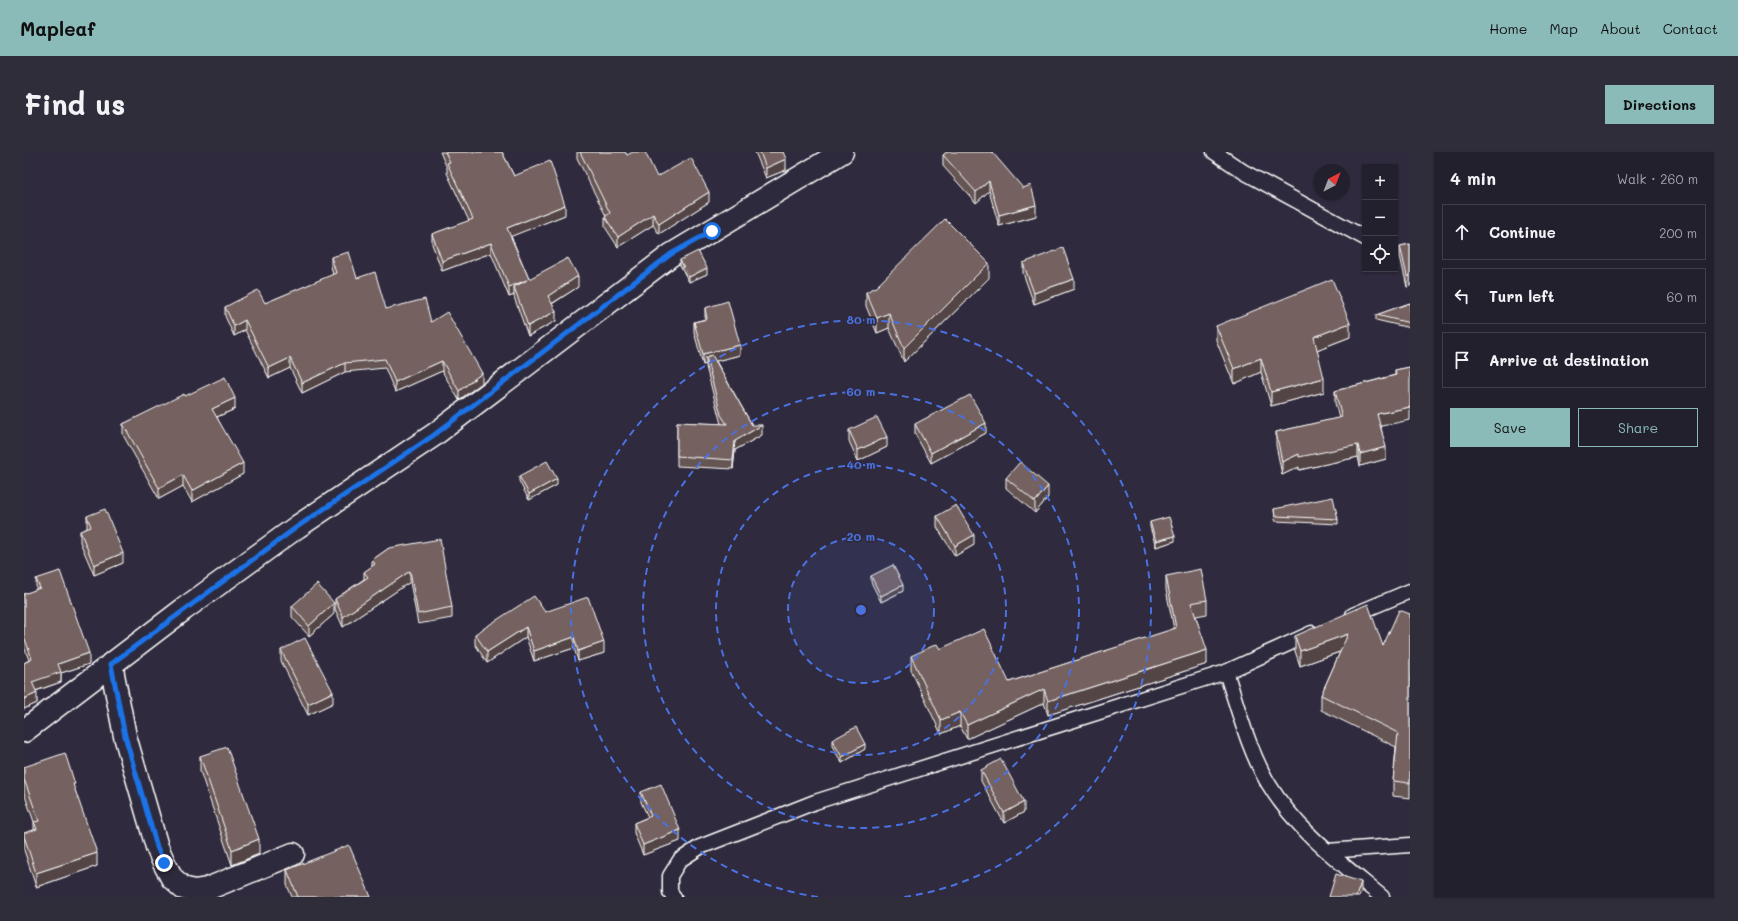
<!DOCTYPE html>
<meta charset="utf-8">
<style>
:root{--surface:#23202e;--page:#2f2d3a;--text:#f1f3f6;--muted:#a3a3aa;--line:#403e4a;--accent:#8bbbb9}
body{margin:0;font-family:Mali,sans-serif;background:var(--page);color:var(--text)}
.controls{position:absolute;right:12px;top:12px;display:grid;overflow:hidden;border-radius:0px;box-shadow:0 1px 3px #0004}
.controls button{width:36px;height:36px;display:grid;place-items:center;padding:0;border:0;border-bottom:1px solid var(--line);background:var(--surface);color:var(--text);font:20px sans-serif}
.compass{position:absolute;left:1290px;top:12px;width:36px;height:36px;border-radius:50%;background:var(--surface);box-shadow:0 1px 3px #0004;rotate:42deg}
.stop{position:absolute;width:12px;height:12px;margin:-9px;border:3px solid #1a73e8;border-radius:50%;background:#fff}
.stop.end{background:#1a73e8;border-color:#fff;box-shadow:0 1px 4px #0008}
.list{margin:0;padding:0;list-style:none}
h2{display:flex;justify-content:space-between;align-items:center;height:52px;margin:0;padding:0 16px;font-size:17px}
h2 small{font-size:13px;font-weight:400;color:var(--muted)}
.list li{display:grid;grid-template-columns:26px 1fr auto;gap:12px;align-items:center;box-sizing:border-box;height:56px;margin:0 8px 8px;padding:0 8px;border:1px solid var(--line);border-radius:0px}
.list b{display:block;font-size:15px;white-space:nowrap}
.list em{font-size:13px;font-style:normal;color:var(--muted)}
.actions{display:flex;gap:8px;padding:12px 16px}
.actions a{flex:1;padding:9px 0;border:1px solid var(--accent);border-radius:0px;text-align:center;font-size:14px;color:var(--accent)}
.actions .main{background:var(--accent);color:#111}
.icon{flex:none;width:22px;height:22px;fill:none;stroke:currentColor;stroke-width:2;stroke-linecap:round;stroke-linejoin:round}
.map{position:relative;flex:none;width:1386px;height:745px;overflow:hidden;border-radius:0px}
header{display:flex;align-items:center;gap:24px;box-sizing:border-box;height:56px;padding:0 20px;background:var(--accent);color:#111}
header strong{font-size:19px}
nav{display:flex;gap:22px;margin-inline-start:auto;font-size:14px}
.intro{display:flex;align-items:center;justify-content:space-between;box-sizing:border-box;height:96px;padding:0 24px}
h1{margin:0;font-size:28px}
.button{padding:10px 18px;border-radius:0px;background:var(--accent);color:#111;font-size:14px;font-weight:700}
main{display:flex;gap:24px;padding:0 24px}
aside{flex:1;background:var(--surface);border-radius:0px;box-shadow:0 1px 3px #0004}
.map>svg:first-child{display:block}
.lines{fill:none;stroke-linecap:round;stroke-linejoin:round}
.lane-casing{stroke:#fff;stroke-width:17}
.street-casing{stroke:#fff;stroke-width:25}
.lane{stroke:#2f2a3d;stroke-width:14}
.street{stroke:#2f2a3d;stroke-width:22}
.wall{fill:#655453;stroke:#fff}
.shaded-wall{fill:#524544;stroke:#fff}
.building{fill:#756261;stroke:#fff}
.route{stroke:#1a73e8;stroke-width:5}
.ring{fill:none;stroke:#4a71e0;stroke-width:2;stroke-dasharray:7 5}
.centre{fill:#4a71e0;stroke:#2f2a3d;stroke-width:2}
.ring-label{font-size:12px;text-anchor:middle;font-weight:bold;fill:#4a71e0;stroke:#2f2a3d;stroke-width:3.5;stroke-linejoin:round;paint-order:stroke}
</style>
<header>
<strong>Mapleaf</strong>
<nav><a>Home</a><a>Map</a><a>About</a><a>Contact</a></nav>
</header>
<div class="intro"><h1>Find us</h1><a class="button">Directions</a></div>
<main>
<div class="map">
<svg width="1386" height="745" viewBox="0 0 1386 745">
<rect width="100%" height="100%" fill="#2f2a3d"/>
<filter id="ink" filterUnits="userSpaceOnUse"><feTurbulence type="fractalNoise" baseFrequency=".025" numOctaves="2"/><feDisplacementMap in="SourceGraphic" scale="8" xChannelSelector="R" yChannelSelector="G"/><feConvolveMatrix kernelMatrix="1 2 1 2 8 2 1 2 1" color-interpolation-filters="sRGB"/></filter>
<g filter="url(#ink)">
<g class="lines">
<defs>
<g id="lane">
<path d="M1190 0 1220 20 1341 86"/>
<path d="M1329 463 1386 439"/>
<path d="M1202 520C1214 556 1224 597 1244 631 1272 678 1317 711 1358 745"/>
<path d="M1303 699 1386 693"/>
<path d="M650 745 646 740V724L656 708 676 695 791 650 1202 520 1288 481"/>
</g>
<g id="street">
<path d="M87 512 101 584 133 695 140 711 148 726 159 736 170 739 183 737 269 702"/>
<path d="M0 579 160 457 273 375 410 283 647 103 818 0"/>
</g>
</defs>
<use href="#lane" class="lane-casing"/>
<use href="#street" class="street-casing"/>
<use href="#lane" class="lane"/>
<use href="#street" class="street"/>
</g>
<g class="wall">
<path d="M416 0H478L490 24 541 63 487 84 505 127 554 135 528 152 532 169 504 184 490 145V143L485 145 467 101 418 119 408 92V82L445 69 423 21V16Z"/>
<path d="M553 0H601L603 3 633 25 685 50 635 82 629 73 594 95 581 75V65L582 64 553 6Z"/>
<path d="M731 0H759L762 18 742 26Z"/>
<path d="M923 0 1012 64 975 74 965 39 952 51 919 14V3Z"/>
<path d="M1386 92V134L1383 135 1376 104V94Z"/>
<path d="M307 105 333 126 362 157 407 170 458 231 435 248 418 219 371 240 361 216 321 220 278 241 266 216 245 226 221 178 210 184 201 164V155L241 151 309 123 307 114Z"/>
<path d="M656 108 683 122 665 130 656 113Z"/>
<path d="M999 111 1050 137 1010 152 999 121Z"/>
<path d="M965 126 880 210 865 176 853 181 842 154V140Z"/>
<path d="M1386 151V176L1352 168V163Z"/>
<path d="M681 156 716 203 692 209 728 273 738 283 711 298 709 317 653 314V270L697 272 682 215V212L679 213 670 180V170L681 167Z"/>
<path d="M1192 174 1326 185 1293 198 1300 240 1247 254 1237 220 1210 232 1192 188Z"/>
<path d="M1386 215 1357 274 1362 307 1336 314 1334 305 1275 318V315L1258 323 1252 293V280L1315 266 1311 251V239L1371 223V218Z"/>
<path d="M161 244 211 257 193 265 219 322 168 350 159 334 135 347 99 283V272Z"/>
<path d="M891 272 962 281 907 311 891 282Z"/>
<path d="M825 278 863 295 834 309 825 289Z"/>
<path d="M495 324 533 333 505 348 495 329Z"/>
<path d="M982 326 1024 345 1011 361 982 336Z"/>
<path d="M1250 357 1314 367V372L1251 369Z"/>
<path d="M63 364 99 411 70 423 56 390V379L63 377Z"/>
<path d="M913 364 950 393 931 404 913 375Z"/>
<path d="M1126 370 1151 389 1132 395 1126 375Z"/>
<path d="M365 396 428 455V466L394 472 386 430 319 475 311 457V447L340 427V420L348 415V408Z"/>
<path d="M847 424 879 439 857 450 847 430Z"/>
<path d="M1142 424 1183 448V462L1172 464 1183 512 1024 563 1020 551 943 587 936 574 917 582 887 518V504L916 497 985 530 1150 477 1142 438Z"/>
<path d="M12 427 65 512 37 521V530L12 539 13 551 0 557V511L5 508 0 495V442L12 438Z"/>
<path d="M268 454 310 462 285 484 268 465Z"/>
<path d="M521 460 580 501 554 509 550 496 510 509 502 485 463 511 451 492V482Z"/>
<path d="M1386 462V646L1369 644V629L1372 595 1297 558V543L1316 500 1276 514 1271 499V484L1359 494Z"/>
<path d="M257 498 309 551 284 563 257 509Z"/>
<path d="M808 588 841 597 818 611 808 594Z"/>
<path d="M176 604 235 702 208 713 176 619Z"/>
<path d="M0 615 51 638 73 714 12 735 0 698V681L10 678V670L0 641Z"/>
<path d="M957 618 1000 660 980 671 957 629Z"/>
<path d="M617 640 656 689 619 703 610 681V671L624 665 617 650Z"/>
<path d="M263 718 347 745H268L263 733Z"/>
</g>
<g class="shaded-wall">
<path d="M762 7V18L742 26V16Z"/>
<path d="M965 29V39L952 51V40Z"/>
<path d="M685 40V50L635 82V72Z"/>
<path d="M541 53V63L483 86V76Z"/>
<path d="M1012 53V64L975 74V63Z"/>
<path d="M629 62V73L594 95V85Z"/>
<path d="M467 91V101L418 119V109Z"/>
<path d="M965 111V126L880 210V196Z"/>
<path d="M683 116V122L665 130V125Z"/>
<path d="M554 124V135L524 154V144Z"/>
<path d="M1383 124H1386V134L1383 135Z"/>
<path d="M1050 127V137L1010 152V141Z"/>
<path d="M503 128 490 135V143L485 145V135Z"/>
<path d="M532 159V169L504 184V174Z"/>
<path d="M865 161V176L853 181V166Z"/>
<path d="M221 168V178L210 184V174Z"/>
<path d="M1326 171V185L1290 199V185Z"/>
<path d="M716 193V203L684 211 682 205V212L679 213V202Z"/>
<path d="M266 206V216L245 226V216Z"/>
<path d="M1237 206V220L1210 232V217Z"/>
<path d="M418 209V219L371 240V230Z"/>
<path d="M321 211V220L278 241V231Z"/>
<path d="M458 221V231L435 248V239Z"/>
<path d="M1300 226V240L1247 254V240Z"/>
<path d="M211 246V257L188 267V257Z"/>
<path d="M1386 255V268L1353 275V262Z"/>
<path d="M962 271V281L907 311V301Z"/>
<path d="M738 273V283L711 298 709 317V308L711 289Z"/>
<path d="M863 285V295L834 309V298Z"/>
<path d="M1334 293V305L1275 318V315L1258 323V310L1275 302Z"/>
<path d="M1362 295V307L1336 314V302Z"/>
<path d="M219 311V322L168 350V339Z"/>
<path d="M159 323V334L135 347V336Z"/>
<path d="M533 327V333L505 348V342Z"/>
<path d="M1024 334V345L1011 361V350Z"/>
<path d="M950 383V393L931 404V394Z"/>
<path d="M1151 384V389L1132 395V389Z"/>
<path d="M99 401V411L70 423V413Z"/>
<path d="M386 419V430L319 475V465Z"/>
<path d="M879 433V439L857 450V444Z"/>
<path d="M310 451V462L285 484V474Z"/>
<path d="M502 475V485L463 511V500Z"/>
<path d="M1324 482V497L1276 514V499Z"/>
<path d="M550 485V496L510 509V499Z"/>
<path d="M580 490V501L554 509V499Z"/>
<path d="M1183 498V512L1024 563V549Z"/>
<path d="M65 501V512L37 521V530L8 540V530L34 512Z"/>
<path d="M1020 537V551L943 587V573Z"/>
<path d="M309 540V551L284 563V552Z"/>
<path d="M13 541V551L0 557V547Z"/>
<path d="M936 560V574L917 582V568Z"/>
<path d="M841 592V597L818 611V605Z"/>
<path d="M1000 650V660L980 671V661Z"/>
<path d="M656 678V689L619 703V693Z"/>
<path d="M235 687V702L208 713V698Z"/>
<path d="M73 701V714L12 735V721Z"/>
<path d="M1337 730V740L1335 745H1332Z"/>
</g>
<g class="building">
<path d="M421 0H478L490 24 526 9 541 53 483 76 505 127 544 106 554 124 524 144 532 159 504 174 490 135 503 128 485 135 467 91 418 109 408 82 449 67 423 11 426 10Z"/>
<path d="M556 0H601L603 3 609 0H621L633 25 667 6 685 40 635 72 629 62 594 85 581 65 586 61Z"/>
<path d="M736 0H759L762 7 742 16Z"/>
<path d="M923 0H968L999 36 1007 33 1012 53 975 63 965 29 952 40 919 3Z"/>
<path d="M921 67 965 111 880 196 865 161 853 166 842 140 852 135Z"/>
<path d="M1386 92V124H1383L1376 94Z"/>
<path d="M1039 96 1050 127 1010 141 999 111Z"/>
<path d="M674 99 683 116 665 125 656 108Z"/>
<path d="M325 100 333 126 351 120 362 157 401 147 407 170 423 160 458 221 435 239 418 209 371 230 361 207 321 211 278 231 266 206 245 216 221 168 210 174 201 155 234 138 241 151 312 121 307 105Z"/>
<path d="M1308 127 1326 171 1290 185 1300 226 1247 240 1237 206 1210 217 1192 174Z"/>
<path d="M704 149 716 193 679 202 670 170 683 167 681 156Z"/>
<path d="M1386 151V171L1352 163Z"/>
<path d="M688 203 728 273H738L711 289 709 308 653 304V270L703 272 697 263 682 205Z"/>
<path d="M1386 215V255L1353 262 1362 295 1336 302 1334 293 1275 305V302L1258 310 1252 280 1318 265 1311 239 1372 223 1371 218Z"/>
<path d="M201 225 211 246 188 257 219 311 168 339 159 323 135 336 99 272 160 242 161 244Z"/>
<path d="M946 243 962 271 907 301 891 272Z"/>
<path d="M853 265 863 285 834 298 825 278Z"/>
<path d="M523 309 533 327 505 342 495 324Z"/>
<path d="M996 310 1024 334 1011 350 982 326Z"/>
<path d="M1309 345 1314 367 1251 364 1250 357Z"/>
<path d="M932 353 950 383 931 394 913 364Z"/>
<path d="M81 357 99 401 70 413 56 379 67 375 63 364Z"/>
<path d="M1145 365 1151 384 1132 389 1126 370Z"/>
<path d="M416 387 428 455 394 462 386 419 319 465 311 447 344 425 340 420 351 412 348 408 365 396Z"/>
<path d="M869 413 879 433 857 444 847 424Z"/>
<path d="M1177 417 1183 448 1167 451 1183 498 1024 549 1020 537 943 573 936 560 917 568 887 504 913 492 916 497 960 477 985 530 1152 476 1142 424Z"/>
<path d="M36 419 65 501 34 512 37 520 8 530 13 541 0 547V511L8 507 0 484V442L16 436 12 427Z"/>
<path d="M293 432 310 451 285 474 268 454Z"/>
<path d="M510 444 521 460 564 445 580 490 554 499 550 485 510 499 502 475 463 500 451 482Z"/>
<path d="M1344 452 1359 494 1375 458 1386 462V631L1369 629 1374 581 1297 543 1324 482 1276 499 1271 484Z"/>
<path d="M281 486 309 540 284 552 257 498Z"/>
<path d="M832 575 841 592 818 605 808 588Z"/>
<path d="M203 595 235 687 208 698 176 604Z"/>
<path d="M41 601 51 632H49L73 701 12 721 0 684V681L13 677 10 670 15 669 0 627V615Z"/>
<path d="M977 607 1000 650 980 661 957 618Z"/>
<path d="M637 632 656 678 619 693 610 671 627 664 617 640Z"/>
<path d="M325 693 347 745H274L263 718Z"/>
<path d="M1312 722 1337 730 1332 745H1305Z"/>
</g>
</g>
<g class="lines" filter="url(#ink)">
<path class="route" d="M140 711 133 695 101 584 87 512 273 375 410 283 647 102 688 79"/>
</g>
<circle cx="837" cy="458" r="73" fill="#4a71e0" fill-opacity=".12"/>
<g class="ring">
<circle cx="837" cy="458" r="73"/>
<circle cx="837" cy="458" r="145"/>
<circle cx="837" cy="458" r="218"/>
<path d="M794 745A290 290 0 1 1 880 745"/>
</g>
<circle cx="837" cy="458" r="6" class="centre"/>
<g class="ring-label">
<text x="837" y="172">80 m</text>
<text x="837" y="244">60 m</text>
<text x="837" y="317">40 m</text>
<text x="837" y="389">20 m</text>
</g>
</svg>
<div class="controls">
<button>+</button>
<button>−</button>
<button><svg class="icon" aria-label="locate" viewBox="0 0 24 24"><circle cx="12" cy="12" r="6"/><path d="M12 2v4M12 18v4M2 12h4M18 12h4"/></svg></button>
</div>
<svg class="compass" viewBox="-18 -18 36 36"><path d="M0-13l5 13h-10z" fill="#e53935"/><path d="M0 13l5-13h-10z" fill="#a3a3aa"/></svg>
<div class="stop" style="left:688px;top:79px"></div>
<div class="stop end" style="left:140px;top:711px"></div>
</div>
<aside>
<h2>4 min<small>Walk · 260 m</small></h2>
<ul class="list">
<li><svg class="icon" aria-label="ahead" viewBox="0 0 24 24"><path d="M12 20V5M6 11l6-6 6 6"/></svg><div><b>Continue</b></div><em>200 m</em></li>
<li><svg class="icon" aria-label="left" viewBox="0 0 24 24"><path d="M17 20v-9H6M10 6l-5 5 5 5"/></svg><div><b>Turn left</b></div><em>60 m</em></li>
<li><svg class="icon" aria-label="arrive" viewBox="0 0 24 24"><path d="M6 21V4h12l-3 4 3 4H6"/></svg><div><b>Arrive at destination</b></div></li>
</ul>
<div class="actions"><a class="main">Save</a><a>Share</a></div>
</aside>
</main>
